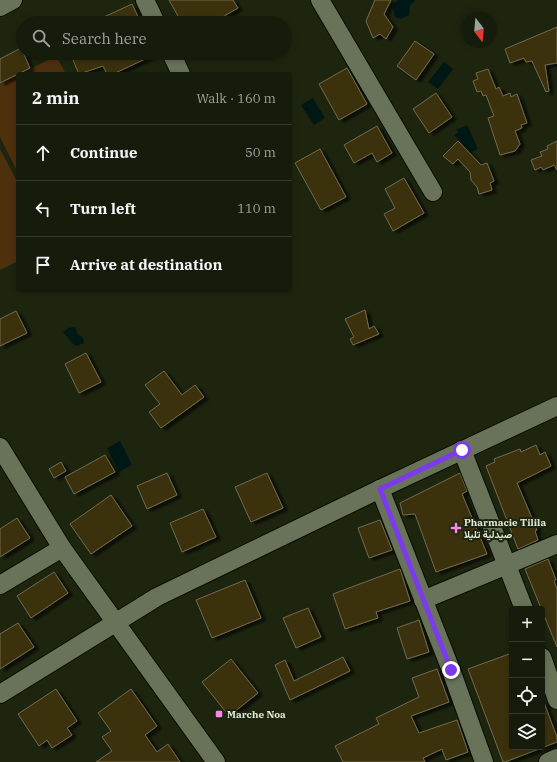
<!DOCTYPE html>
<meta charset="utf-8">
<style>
:root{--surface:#161c0b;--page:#1f2514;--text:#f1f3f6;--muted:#9ea19d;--line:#353a2c}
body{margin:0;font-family:"IBM Plex Serif",Vazirmatn,serif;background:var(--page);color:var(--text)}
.controls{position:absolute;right:12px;bottom:12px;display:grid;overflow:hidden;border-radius:4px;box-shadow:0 2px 6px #0003}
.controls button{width:36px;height:36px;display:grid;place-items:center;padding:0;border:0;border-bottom:1px solid var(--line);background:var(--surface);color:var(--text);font:20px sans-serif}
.compass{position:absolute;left:461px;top:12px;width:36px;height:36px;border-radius:50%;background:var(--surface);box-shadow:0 2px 6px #0003;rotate:164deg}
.stop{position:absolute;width:12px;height:12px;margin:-9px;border:3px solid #7c3aed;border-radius:50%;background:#fff}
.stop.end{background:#7c3aed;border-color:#fff;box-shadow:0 1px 4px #0008}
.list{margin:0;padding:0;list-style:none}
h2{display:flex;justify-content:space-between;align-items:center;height:52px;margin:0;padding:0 16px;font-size:17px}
h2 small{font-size:13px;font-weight:400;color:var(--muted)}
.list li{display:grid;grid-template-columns:26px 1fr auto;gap:12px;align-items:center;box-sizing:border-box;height:56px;padding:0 16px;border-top:1px solid var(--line)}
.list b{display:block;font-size:15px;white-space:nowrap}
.list em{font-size:13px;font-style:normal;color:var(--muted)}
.icon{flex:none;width:22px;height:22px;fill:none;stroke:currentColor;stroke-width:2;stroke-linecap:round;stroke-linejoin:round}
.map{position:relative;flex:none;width:557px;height:762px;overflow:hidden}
.search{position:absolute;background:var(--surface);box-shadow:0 2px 6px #0003;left:16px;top:16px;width:276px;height:44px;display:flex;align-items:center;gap:10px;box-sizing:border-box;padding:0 14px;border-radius:22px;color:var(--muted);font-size:15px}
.panel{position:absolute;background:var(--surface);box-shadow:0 2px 6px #0003;left:16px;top:72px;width:276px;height:220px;border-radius:4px}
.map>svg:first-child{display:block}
.green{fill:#4f300d}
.water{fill:#001815}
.building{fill:#3a3008;stroke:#726b50;filter:url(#shadow)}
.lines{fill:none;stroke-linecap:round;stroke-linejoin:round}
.minor-casing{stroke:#080e00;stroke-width:20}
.minor{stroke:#69735a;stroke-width:18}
.route{stroke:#7c3aed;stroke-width:5}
.poi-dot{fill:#fc86e3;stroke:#1d250f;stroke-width:1.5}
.labels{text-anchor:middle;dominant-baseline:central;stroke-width:4;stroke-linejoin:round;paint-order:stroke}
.poi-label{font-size:10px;font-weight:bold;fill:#e3e9db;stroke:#1d250f;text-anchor:start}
</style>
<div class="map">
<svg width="557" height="762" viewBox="0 0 557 762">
<defs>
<filter id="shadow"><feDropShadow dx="4.5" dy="2.5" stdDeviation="1" flood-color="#0009"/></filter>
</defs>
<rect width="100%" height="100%" fill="#1d250f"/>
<g class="green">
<path d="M56 56 66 74H20Z"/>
<path d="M18 75V173L0 137V84Z"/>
<path d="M0 149 18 183V261L0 270Z"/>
</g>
<g class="water">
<path d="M398 0H415L410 6 409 15 401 19 395 17 393 6Z"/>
<path d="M444 62 453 69 438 89 428 82Z"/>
<path d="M313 98 325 118 314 125 301 105Z"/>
<path d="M467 125 478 149 471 152 454 135 459 132 456 130Z"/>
<path d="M75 327 78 335 82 336 84 343 75 346 63 332 68 328Z"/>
<path d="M120 441 132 465 119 472 107 448Z"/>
</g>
<g class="building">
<path d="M169 0H233L238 8 212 23H182Z"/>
<path d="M375 0H391L384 14 393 27 386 39 380 34 373 38 366 21Z"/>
<path d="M132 4 141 23H91Z"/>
<path d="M557 27V63L545 65 549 91 546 92 532 61 526 62 524 58 510 63 505 49Z"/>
<path d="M415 41 434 54 416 80 397 66Z"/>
<path d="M21 48 30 68 0 83V59Z"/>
<path d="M70 53H158L113 74H107L103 66 79 74Z"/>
<path d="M347 68 367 104 339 120 319 84Z"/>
<path d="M488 69 496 89 499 87 503 96 510 93 511 97 517 94 527 123 521 125 522 128 515 131 520 144 515 151 500 155 488 118 494 116 486 95 483 96 481 91 477 92 473 81 478 79 476 73Z"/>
<path d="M436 93 452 117 429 133 413 109Z"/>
<path d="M377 126 392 153 377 162 372 153 354 163 344 145Z"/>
<path d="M458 141 481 165 487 163 494 181 490 183 492 190 479 194 477 187 471 180 470 172 458 159 453 164 443 156Z"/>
<path d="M557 141V170L554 165 543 170 541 167 535 170 531 160 542 156 540 152 548 149 547 146Z"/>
<path d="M320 149 346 197 321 210 295 163Z"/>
<path d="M404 178 424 213 393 231 384 214 395 208 385 189Z"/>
<path d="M365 310 369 329 374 326 379 334 353 345 350 339 354 337 345 319Z"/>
<path d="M16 311 27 333 0 346V319Z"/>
<path d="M86 353 101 382 79 393 65 364Z"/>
<path d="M164 371 182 395 195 385 204 397 161 428 149 412 160 404 145 385Z"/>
<path d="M536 445 540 455 545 452 551 466 517 483 537 530 535 531 538 540 518 549 486 466 495 462 494 459 520 449 521 452Z"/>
<path d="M105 455 115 472 74 494 65 477Z"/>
<path d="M61 462 66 471 54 478 49 469Z"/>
<path d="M167 473 177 495 147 509 137 486Z"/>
<path d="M267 473 283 508 251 522 235 487Z"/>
<path d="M460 473 467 491 462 494 487 554 436 572 415 514 403 515 400 503Z"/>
<path d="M111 495 132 526 91 554 70 524Z"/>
<path d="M203 509 216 537 182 552 170 523Z"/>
<path d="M17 518 30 538 0 557V529Z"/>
<path d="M380 520 392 550 369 558 358 528Z"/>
<path d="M548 559 556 580 554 581 557 589V647L525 569Z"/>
<path d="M400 569 410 601 376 612 378 618 345 629 333 594Z"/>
<path d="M54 572 68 593 31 618 17 596Z"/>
<path d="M245 580 261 618 212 638 196 600Z"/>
<path d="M308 608 321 637 296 648 283 618Z"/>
<path d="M419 620 429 652 407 659 397 628Z"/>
<path d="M18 623 34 647 0 669V634Z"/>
<path d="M512 653V747L542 748 543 700 557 737V742L505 762H503L468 669Z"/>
<path d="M343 657 350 671 290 700 275 665 285 660 294 681Z"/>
<path d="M231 659 258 693 229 716 202 682Z"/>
<path d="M437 669 449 702 411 716 419 733 457 720 468 752 446 760 442 749 423 758 425 762H343L335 746 379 724 376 718 419 697 412 678Z"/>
<path d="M56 689 77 721 67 728 72 735 52 748 47 740 39 746 18 714Z"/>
<path d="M131 689 157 726 145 735 157 752 168 744 180 762H96L112 751 102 737 111 731 98 713Z"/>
</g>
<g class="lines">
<defs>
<g id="minor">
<path d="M145 0 156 23"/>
<path d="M320 0 433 192"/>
<path d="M0 7 13 0"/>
<path d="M171 53 181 74"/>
<path d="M0 447 62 548 216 762"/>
<path d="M462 450 524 609"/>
<path d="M380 489 451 670 484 762"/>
<path d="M0 585 62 548"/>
<path d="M423 600 557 544"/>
<path d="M542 657 557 700"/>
<path d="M0 694 157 597 380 489 557 406"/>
<path d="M548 762 557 758"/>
</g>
</defs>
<use href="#minor" class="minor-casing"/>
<use href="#minor" class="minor"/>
</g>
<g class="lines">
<path class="route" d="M451 670 380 489 462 450"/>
</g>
<g class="poi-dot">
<path d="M454 522h4v4h4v4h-4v4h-4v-4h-4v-4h4z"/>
<rect x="215" y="710" width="8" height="8" rx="2"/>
</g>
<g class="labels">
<g class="poi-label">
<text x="464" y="522">Pharmacie Tilila<tspan x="464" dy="12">صيدلية تليلا</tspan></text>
<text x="227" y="714">Marche Noa</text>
</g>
</g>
</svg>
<div class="controls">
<button>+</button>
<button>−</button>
<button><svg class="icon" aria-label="locate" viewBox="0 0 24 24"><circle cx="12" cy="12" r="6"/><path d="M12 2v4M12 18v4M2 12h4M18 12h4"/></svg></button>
<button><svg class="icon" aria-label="layers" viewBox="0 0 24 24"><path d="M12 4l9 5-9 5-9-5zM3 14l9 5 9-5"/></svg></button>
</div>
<svg class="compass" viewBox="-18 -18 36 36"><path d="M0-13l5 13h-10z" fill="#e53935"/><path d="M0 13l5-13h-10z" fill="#9ea19d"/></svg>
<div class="stop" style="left:462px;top:450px"></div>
<div class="stop end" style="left:451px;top:670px"></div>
<div class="search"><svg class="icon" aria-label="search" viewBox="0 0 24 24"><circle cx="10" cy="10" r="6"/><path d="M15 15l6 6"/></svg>Search here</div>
<section class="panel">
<h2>2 min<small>Walk · 160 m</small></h2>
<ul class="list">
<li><svg class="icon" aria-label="ahead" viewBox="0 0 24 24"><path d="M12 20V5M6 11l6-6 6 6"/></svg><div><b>Continue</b></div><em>50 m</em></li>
<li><svg class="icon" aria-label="left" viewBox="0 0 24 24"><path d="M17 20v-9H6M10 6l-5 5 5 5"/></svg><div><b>Turn left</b></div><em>110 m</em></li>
<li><svg class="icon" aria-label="arrive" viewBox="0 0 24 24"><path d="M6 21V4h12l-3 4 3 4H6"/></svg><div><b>Arrive at destination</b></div></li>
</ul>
</section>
</div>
